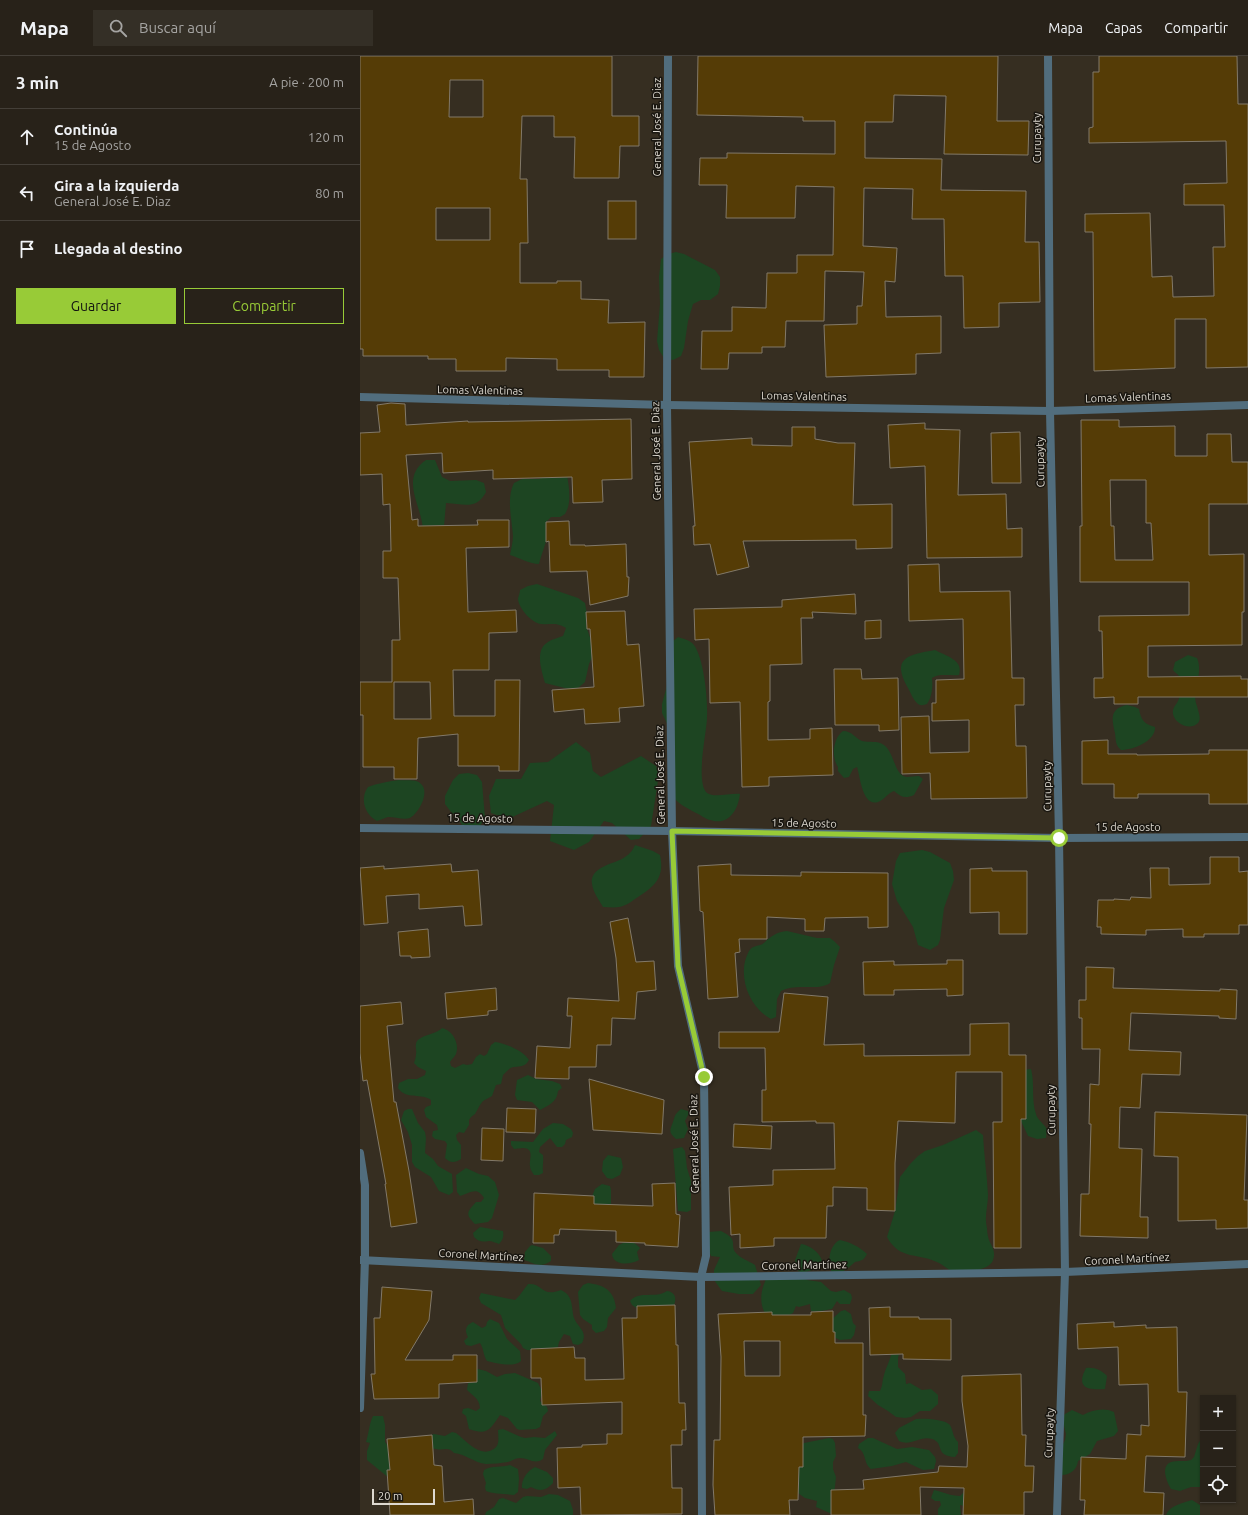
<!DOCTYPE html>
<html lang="es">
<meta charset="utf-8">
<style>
:root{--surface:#282219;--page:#342f26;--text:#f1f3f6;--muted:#a5a4a2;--line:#443f38;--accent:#98cb37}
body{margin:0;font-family:Ubuntu,sans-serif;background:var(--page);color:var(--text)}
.controls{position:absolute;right:12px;bottom:12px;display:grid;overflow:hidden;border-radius:0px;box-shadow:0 1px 3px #0004}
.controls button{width:36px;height:36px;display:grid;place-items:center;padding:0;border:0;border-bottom:1px solid var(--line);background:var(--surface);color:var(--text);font:20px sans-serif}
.scale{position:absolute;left:12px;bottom:10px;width:63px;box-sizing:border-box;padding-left:4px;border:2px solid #ded9d0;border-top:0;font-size:11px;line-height:14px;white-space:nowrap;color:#ded9d0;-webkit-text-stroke:3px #1a1711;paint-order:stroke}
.stop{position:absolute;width:12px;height:12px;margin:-9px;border:3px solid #98cb37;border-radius:50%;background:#fff}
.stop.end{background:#98cb37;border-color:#fff;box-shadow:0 1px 4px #0008}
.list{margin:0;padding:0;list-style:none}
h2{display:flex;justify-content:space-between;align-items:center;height:52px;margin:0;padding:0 16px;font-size:17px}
h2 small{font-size:13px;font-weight:400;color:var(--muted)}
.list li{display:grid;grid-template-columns:26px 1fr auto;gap:12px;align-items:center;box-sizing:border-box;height:56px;padding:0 16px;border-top:1px solid var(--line)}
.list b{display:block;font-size:15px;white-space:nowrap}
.list p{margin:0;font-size:13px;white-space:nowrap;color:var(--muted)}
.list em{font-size:13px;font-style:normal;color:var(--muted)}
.actions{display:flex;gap:8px;padding:12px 16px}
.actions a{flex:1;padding:9px 0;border:1px solid var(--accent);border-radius:0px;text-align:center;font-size:14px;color:var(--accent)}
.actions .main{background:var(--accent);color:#111}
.icon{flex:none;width:22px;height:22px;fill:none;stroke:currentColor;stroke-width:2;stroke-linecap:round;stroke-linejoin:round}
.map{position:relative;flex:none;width:888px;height:1459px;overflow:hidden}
header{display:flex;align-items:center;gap:24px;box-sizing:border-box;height:56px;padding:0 20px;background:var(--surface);border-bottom:1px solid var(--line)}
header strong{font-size:19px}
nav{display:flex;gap:22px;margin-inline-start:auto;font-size:14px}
.search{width:280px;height:36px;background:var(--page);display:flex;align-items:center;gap:10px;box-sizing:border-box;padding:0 14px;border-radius:0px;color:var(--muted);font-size:15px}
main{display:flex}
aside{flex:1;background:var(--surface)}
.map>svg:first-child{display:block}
.green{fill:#1d4522}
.building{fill:#553c06;stroke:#827969;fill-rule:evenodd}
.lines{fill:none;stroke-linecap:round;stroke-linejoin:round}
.minor{stroke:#516d7d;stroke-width:8}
.route{stroke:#98cb37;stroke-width:5}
.labels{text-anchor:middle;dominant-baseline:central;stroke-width:3;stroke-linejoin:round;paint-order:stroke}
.street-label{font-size:11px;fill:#ded9d0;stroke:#1a1711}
</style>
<header>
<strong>Mapa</strong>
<div class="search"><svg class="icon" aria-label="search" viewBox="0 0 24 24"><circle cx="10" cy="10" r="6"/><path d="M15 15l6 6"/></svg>Buscar aquí</div>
<nav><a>Mapa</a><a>Capas</a><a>Compartir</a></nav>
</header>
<main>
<aside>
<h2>3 min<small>A pie · 200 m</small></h2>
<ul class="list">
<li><svg class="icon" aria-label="ahead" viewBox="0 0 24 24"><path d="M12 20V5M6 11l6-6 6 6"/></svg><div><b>Continúa</b><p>15 de Agosto</p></div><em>120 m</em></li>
<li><svg class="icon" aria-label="left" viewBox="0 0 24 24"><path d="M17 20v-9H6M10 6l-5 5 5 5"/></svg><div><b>Gira a la izquierda</b><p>General José E. Diaz</p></div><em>80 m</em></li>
<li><svg class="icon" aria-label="arrive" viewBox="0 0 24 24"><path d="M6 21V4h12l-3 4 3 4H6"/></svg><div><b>Llegada al destino</b></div></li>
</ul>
<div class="actions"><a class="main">Guardar</a><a>Compartir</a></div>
</aside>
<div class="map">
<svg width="888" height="1459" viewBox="0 0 888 1459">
<rect width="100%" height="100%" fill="#362e21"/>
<g class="green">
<path d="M316 196 324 198 355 214 360 221V230L358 238 350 244H341L333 248 328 265 324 292 321 300 313 304 304 302 299 294 297 285 300 248 299 221 301 203 308 198Z"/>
<path d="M66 404H75L82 421 90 425 116 424 124 427 126 436C117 454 104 448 86 447L84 470 63 477C64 452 38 423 66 404Z"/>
<path d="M182 418 207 419C209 431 212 447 205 458L200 461H191L186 466C191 479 182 495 179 508 170 508 160 502 150 499 151 493 153 486 153 480 152 464 146 442 154 427L162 423H180Z"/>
<path d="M177 528 218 542 225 547 227 558V573L233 590V599L229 608 225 626 218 632 209 633 185 627C182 615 174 594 188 586 192 583 198 582 203 580L206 572C195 566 192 569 181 568 172 567 159 553 158 543 158 541 160 537 160 534L168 530Z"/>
<path d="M318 581C324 583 330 584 334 589 344 603 348 644 347 661 347 676 335 726 347 737 354 742 370 737 380 738 378 754 369 770 350 764 345 763 341 759 336 757 327 752 320 749 313 741V680L302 657V648L311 615 312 586Z"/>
<path d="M575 594C586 600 604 604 599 619 590 620 579 617 572 622 573 631 572 641 567 648 564 649 561 650 558 648 553 644 551 637 548 632 531 602 547 599 575 594Z"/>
<path d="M828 599 837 602C844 618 831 636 837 650 838 655 842 663 838 667 830 675 815 668 813 658 812 652 816 649 818 645 821 639 822 626 819 620 818 618 814 616 813 614L815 606Z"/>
<path d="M767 649 775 651 779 653C781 664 784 668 795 671 796 685 773 694 761 694 755 689 756 684 755 677 752 663 749 653 767 649Z"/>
<path d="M483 675C492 675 495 682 502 685 510 687 517 684 524 689 535 697 534 720 547 721 551 721 555 720 559 720L563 723 554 739C545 743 541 741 534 735 528 737 524 744 518 746 502 751 500 719 497 711L493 713 489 721 484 722 478 715V711C471 701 473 682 483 675Z"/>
<path d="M216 686 230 697 233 715 241 721 281 700 296 710 299 718 291 770 279 783 271 784 252 767 244 765 229 786 214 794 190 785 194 749 187 745 148 763 131 757 129 740 136 723H161L170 707 188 706Z"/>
<path d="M108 717 117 719 122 726 125 762 120 770 103 771 97 760 91 756 85 748V740L93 724 99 718Z"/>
<path d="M39 724C45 725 56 723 60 727 71 735 59 757 50 762 44 764 35 761 28 761 24 762 21 764 17 765 4 758 0 742 8 731 14 728 32 725 39 724Z"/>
<path d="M275 789 293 795 300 799C305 821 295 830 278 841 272 845 266 850 259 851 254 852 248 851 243 851 239 844 233 836 232 828 229 810 256 808 265 801 270 798 273 794 275 789Z"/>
<path d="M562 794 570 796 590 807 593 815 594 824 584 852 580 884 578 889 570 894 558 889 553 871 537 845 532 828 536 805 540 797Z"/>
<path d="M427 875 457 882H470L474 885 480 891 474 909 470 927C457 936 438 926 421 935L417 943 416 961 411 963C389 952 376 918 389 895 393 888 400 891 405 886 411 880 417 876 427 875Z"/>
<path d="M82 972C92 974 100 987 96 998 95 1000 92 1003 90 1006L91 1010 95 1012 103 1008 107 1009 112 1008 116 1001 120 998 124 1000 127 998 131 989 135 986C145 987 164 995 169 1004 165 1011 161 1010 154 1011 150 1011 146 1016 143 1019L141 1028 136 1029 132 1040 123 1045 120 1049 115 1058 111 1061 109 1064V1069L104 1077 99 1076 96 1079 97 1084 101 1089V1103C95 1107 90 1107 85 1102L87 1088 85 1085 75 1083 72 1080 73 1075 78 1074 77 1069 66 1061 64 1054 66 1051 71 1049V1044C62 1037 46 1044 38 1032L39 1027 48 1023H57L65 1019 66 1015 58 1011 54 1007C55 1004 56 1001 56 998 57 995 55 991 56 988 57 979 76 979 82 972Z"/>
<path d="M671 1013C675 1028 671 1043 676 1058 677 1063 684 1068 687 1073L686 1082 677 1083 668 1080 661 1065 663 1014Z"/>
<path d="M168 1019 176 1023 192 1025 200 1028 202 1032 198 1035C197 1046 189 1049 180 1054L172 1046 157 1044 155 1039 157 1024Z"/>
<path d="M48 1053H52L58 1067 65 1076 66 1082 65 1097 73 1103 78 1110 92 1118 93 1136 89 1139 79 1135 71 1121 55 1111 52 1106V1089L48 1076 41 1064 44 1055Z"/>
<path d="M321 1053 328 1055 329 1057 325 1065 328 1073 324 1082 316 1083C308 1076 310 1074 313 1066 315 1059 315 1058 321 1053Z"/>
<path d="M193 1067 203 1068 211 1073 213 1077 212 1081 206 1084 205 1088 202 1091H197L190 1082 180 1091 179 1096 183 1099C184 1105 182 1111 183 1117L179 1119H174C172 1116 170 1113 170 1110 169 1104 175 1092 163 1092 160 1092 157 1093 154 1093L151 1089V1085L173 1086 183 1073Z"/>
<path d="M616 1074 623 1079C624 1099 627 1119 628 1139 628 1150 624 1161 627 1172 627 1176 628 1181 629 1184 632 1191 636 1196 633 1204 630 1215 601 1218 592 1215 587 1213 583 1209 579 1207 558 1196 540 1205 527 1181L535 1155 540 1121 551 1107 558 1100 565 1095 583 1089Z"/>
<path d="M322 1091 325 1095 327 1112 331 1125V1154L327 1156 318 1155 313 1093Z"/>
<path d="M248 1099 261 1102 263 1111 260 1119 252 1123 247 1122 242 1115 243 1105Z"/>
<path d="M106 1112 119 1118 128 1120 135 1126 139 1139 132 1162 128 1166 115 1168C105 1158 107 1156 116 1146H121L124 1142C117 1130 110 1137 100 1140L97 1136 96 1119Z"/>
<path d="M242 1128 250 1130 251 1134V1156L241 1167 231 1143 235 1133Z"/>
<path d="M120 1171 143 1175C144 1180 143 1184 139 1188 136 1187 132 1185 129 1185 122 1186 119 1186 114 1181L113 1177Z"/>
<path d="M361 1175C380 1184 369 1189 376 1197 380 1202 389 1205 395 1209L401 1229 393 1238H379L362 1235 354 1224V1214L360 1201 351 1200 349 1195 348 1176Z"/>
<path d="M480 1184C490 1186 500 1191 507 1198 504 1204 501 1205 495 1206L487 1213 478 1218 471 1215C467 1205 470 1188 480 1184Z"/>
<path d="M267 1185C273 1185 276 1188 280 1192L277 1196 279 1204C270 1209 253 1210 252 1198L259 1189Z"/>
<path d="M441 1188C449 1189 458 1195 462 1204L459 1212 442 1217 438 1215 435 1204Z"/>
<path d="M172 1189 183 1192 191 1200V1205C179 1213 175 1207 164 1204L165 1196 170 1190Z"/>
<path d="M444 1221 447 1224 461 1226 471 1235 476 1236 484 1234 491 1238 492 1242 490 1248H480L477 1245 472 1253 455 1256 451 1255 450 1248 439 1251 436 1250 433 1257 423 1262 407 1261C399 1248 400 1237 406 1223Z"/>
<path d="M228 1227C244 1229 254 1234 256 1252L248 1262 247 1271 244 1275 236 1277 232 1273V1269L223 1263 220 1259 218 1236 223 1229Z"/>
<path d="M168 1228C184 1227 181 1242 201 1234 214 1240 211 1251 214 1262 218 1272 228 1275 222 1287L218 1289 213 1288 210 1280 204 1278 199 1286 197 1295 167 1294 163 1292 161 1288 145 1272 141 1259 121 1247 119 1242 121 1237 155 1244 159 1240Z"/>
<path d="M307 1235C315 1236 317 1242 314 1249L281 1255 272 1249 270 1245C279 1234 296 1243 307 1235Z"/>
<path d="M485 1254 491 1258 493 1267 496 1270 494 1279 491 1283 480 1284 474 1281 471 1264 481 1255Z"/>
<path d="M130 1263 139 1267 147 1283 160 1295 161 1305C154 1312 135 1307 127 1305 123 1299 124 1293 120 1287L111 1290 106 1289 104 1285 108 1281C104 1274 106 1269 113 1266L122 1272 126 1270 127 1266Z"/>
<path d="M532 1294H540L538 1302V1311L545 1318 546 1328 550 1327 562 1334 571 1333 578 1339V1348L570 1355H560L551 1361 545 1362 536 1361 528 1355 518 1349 508 1340 509 1335H520C523 1329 522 1325 524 1319 526 1311 531 1303 532 1294Z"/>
<path d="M726 1312C735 1311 741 1314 747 1320L745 1333C729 1334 715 1333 726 1312Z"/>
<path d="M118 1313 126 1315 137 1321 145 1318 155 1317 178 1327 182 1335 180 1345 187 1351 188 1355 183 1360 180 1371 176 1373 160 1374 157 1373 148 1362 140 1359C130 1373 128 1380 109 1373L106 1360 102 1357 103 1353 108 1352 116 1355 120 1352C119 1342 113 1340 107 1334 108 1325 110 1319 118 1313Z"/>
<path d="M712 1354 723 1359C732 1354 744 1351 754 1356L758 1375 754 1380 737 1385 730 1398 718 1405C717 1414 709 1420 700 1419L701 1393 705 1384 706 1378 702 1362 705 1358Z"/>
<path d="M13 1360H23L25 1369V1386L35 1400 29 1422 7 1404V1395L10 1387 6 1386C9 1377 9 1368 13 1360Z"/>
<path d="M556 1363C563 1362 585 1363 590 1369 593 1374 593 1382 598 1386V1397L595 1401C574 1400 585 1387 572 1383 560 1379 551 1391 539 1385L535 1377 539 1372Z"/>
<path d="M143 1373 161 1381 165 1382 174 1381 185 1382 195 1375 197 1379 185 1394 183 1403C174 1409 169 1402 160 1402 155 1402 152 1405 148 1406 141 1407 133 1408 126 1408 114 1407 106 1398 94 1397 88 1390 84 1395 76 1393 73 1393 70 1391 67 1390L65 1381 74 1378 85 1380 92 1376 96 1377C106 1384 118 1401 132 1394 135 1392 137 1391 138 1387 139 1383 138 1378 138 1374Z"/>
<path d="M843 1380V1431H831L820 1435 811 1433C807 1426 800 1410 811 1406 817 1404 825 1406 831 1404L834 1401 838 1388Z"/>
<path d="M469 1382 473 1383 475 1387 476 1400 473 1406V1413L476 1421 472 1458 456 1451 457 1445 445 1442 438 1437 437 1417 440 1410 441 1390 444 1387Z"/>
<path d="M508 1382H513L537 1393 552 1391 569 1394 575 1401 576 1405 574 1413 563 1414 546 1406 532 1410 511 1413C503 1407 507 1397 498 1392L499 1388Z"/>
<path d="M150 1409 158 1413 159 1423 158 1436 154 1439C146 1438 132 1438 126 1435L125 1431 126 1427 123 1418 124 1414C132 1409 141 1412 150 1409Z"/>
<path d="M175 1411 187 1416 193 1422V1427C186 1435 180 1436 171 1431L167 1433 162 1432C161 1424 167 1415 175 1411Z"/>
<path d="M574 1434C583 1436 591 1440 600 1440L606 1434 604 1450 600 1449 601 1459H578V1453L581 1449 580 1445H575L571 1442Z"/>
<path d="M189 1438 198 1439 210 1445 213 1454V1459H125L126 1456 134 1451 139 1443 143 1442 156 1447 163 1441 167 1440 181 1441Z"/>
<path d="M832 1444 840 1449V1459H806C810 1449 823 1447 832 1444Z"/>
</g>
<g class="building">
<path d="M0 0H252V60H279V90H260L259 122H214L215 81H194V60H162L160 123H167L168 187H160V227H197V225H221V243L249 244 248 267 285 266 284 321H249V314H197V303L146 302V315H96V303H68V300H3V293H0ZM90 24H123V61H89ZM76 152H130V184H76Z"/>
<path d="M338 0H638L637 65H669L668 99 584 98 586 40 534 39 533 66H505V102L582 103 581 134 666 135 665 186H679L680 246 639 247V271L604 272 603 220H585L584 163H552L553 133 504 132 503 190 537 192 535 226 525 225 526 261 581 260V297L556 298V318L466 321 464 269 497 268V250H502L504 216 465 215 464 265H426L425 291H402V297H369L368 313H341L342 275H372V251L406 252 407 217H437V199H473L474 131 436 130 435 162H366L367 129H339L340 102H367V97L475 98V65H443V61L337 59Z"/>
<path d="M739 0H877L878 48H888V311L846 312V263H815V312L734 315 733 176H725V158L790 157 792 221 812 220 813 241 854 240 853 191H865L864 149H824V128L867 127 866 85 729 87V72L733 71V16H739Z"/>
<rect x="248" y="145" width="28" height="38"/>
<path d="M31 347 45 348 46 369 108 365V366L271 363 272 423 242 424 243 446 213 447 212 421 133 423V414L83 417 82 397 46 399 52 464 58 463V470L118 469 117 464H149V491L106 492 108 556 156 554 157 576 129 577V614H93L94 660H135V624H160L159 715H139V710H98V678L58 682 57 723H34V711H3V659H0V626H32V584H40L38 522H23V495H31L30 448 23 449 22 418 0 419V377L20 376 17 349ZM34 626H70L71 663H34Z"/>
<path d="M721 364H759V371L815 370V400H847V378H871L872 406H888V448H849V499L884 498V556H882V589L788 590V621L881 620V623H888V641H778V648H754V641L734 642V622H743L742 575H739V560L829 559V526H720V470H722ZM750 424H786V467H791L793 504H755L754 470H751Z"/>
<path d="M565 367V373L600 374 598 439 646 438 647 473 662 472V501L567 502 565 410 530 412 528 369Z"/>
<path d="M432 371H455V383L478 387H495L493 449 532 448V492L496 493V484L383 485 389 511 357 519 350 488 334 489 333 470H335L329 386 392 382V389L432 390Z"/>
<path d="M660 376 661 427H632L631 377Z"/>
<path d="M209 465 210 489H225V490L266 488 267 521H269L268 540 230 549 227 515 190 516 189 485 186 486V466Z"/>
<path d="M579 508 580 536 650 535 652 622H664V649H655L656 690H666L667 742 571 743 570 717 542 718 541 661 569 660 570 697 609 696V664L572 665V647H576V624L604 623 603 563 549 565 548 509Z"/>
<path d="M495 538 496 558 452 556 453 562H441L442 608 410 609V645L408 646V684L450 683V673L472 672 473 719 409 721V730L382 731 380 646 350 647 349 583 335 584 334 553 422 551V544Z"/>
<path d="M265 555 267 589 279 588 284 650 259 652 260 666 225 668 224 653 194 656 192 634 234 631 230 573H227L226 556Z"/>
<path d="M521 564V582L505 583V565Z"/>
<path d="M474 613H501L502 623 538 622 539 674 519 675V669H475Z"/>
<path d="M748 684V698H777V699L849 698V694H888V748H849V738H778V742H754V728H722V685Z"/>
<path d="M850 801H879V816L888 815V869H879V878H844V881H823V873L786 874V879L741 878V871H737L738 844H754V843L770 844 771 841 791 842 790 812H809V829L850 828Z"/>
<path d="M91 808 92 816 118 814 122 869 105 870 103 850 59 853V838L26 840 28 867 4 869 0 812 24 810V813Z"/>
<path d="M371 808V819L441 820V816L528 817V871L508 872V861L465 862 464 875H445V863L407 861V883H379L380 896 375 897 378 941 348 943 343 856 340 855 338 810Z"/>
<path d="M632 812V815H667V878H639V856L610 857V813Z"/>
<path d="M268 862 276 906 294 905 296 934 277 936 275 963 252 962 251 989H237L236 1011H209V1023L175 1022 177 990 210 992 212 960H207L208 942 259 945 256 902 250 866Z"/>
<path d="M68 873 70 901 51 902V900H40L38 876Z"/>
<path d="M587 904H603V939L587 940V933L534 934V939H504L503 906 534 905V909L587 908Z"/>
<path d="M726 911 754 912 753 932 860 935V933L877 934 876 963 859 962V960L771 957 769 994 821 996 820 1019 782 1018 780 1052 760 1051 759 1092 782 1093 780 1161H788V1182L720 1180 721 1138H729L731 1068H729L730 1028 739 1029 740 993H722V962H719V944H726Z"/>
<path d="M136 932 137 954 128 955V959L87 963 85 937Z"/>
<path d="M424 937 468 941 464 989 504 988V1000L610 999V968L649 967V999H666V1063H661V1192H634L633 1066H642V1016H596L595 1067 538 1065 535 1107V1155L507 1154V1132L473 1131V1150H467L466 1182H414V1190L380 1192V1178L371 1179 369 1131 413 1129V1114L475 1113 474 1067H456V1065L402 1066V1034H406L405 992H359V976H419Z"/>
<path d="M41 946 43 968 27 970 34 1046H36L49 1115 57 1167 31 1171 25 1128H26L7 1024 3 1025 0 997V950Z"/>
<path d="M229 1023 304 1044 302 1078 233 1074Z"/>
<path d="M147 1052 176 1053 175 1077 146 1076Z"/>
<path d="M795 1056 887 1059 884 1144H888V1172L856 1173V1164L818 1165V1101L794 1100Z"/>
<path d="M374 1068 412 1070 411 1093 373 1091Z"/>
<path d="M122 1072 144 1073 143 1105 121 1104Z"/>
<path d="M315 1127 316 1158 320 1159 318 1191 285 1189V1187L256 1186V1175L200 1173 199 1179H194V1187H173L174 1137 234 1140V1148L293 1150 292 1128Z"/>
<path d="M22 1231 72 1235 69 1264 45 1304H93V1299H117V1326L79 1328V1342L14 1343 11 1318H15L14 1262H20Z"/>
<path d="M315 1249 316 1289H318L319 1347H325L326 1374H322V1389H311L312 1432H322V1458L221 1459 220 1431 198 1432 197 1392 222 1391V1389L247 1388V1378H262V1346L182 1349 181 1322H171V1293L214 1291 215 1302H225V1324L264 1323 262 1262H277V1250Z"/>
<path d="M530 1251V1261H559V1263H591V1304L543 1303V1298L510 1299 509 1252Z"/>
<path d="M473 1255V1276H475V1287H503V1359H506L505 1380 443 1381V1411H439L438 1444H429L430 1459H355L353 1429 354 1384H360L361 1301 358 1258 412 1256V1259H451V1256ZM384 1285H420V1320H385Z"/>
<path d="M754 1266V1271L786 1269V1272L817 1271 818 1336H827L825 1401 786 1400 784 1436 804 1437 803 1459H724L725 1444H720L721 1401 766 1403 767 1378 781 1379V1369L789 1370 788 1328 759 1329 758 1291 718 1293 717 1268Z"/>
<path d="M661 1318 662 1379H666L665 1410H674L673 1436H664V1459H603L604 1432 560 1431 561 1459H471V1434L504 1433 503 1424 578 1416 579 1410 607 1411 608 1390 602 1345V1320Z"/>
<path d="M72 1379 74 1409 82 1410 84 1446 113 1443 114 1459H30L27 1414H30L27 1383Z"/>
</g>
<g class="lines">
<g class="minor">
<path d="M308 0 307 349 312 775 318 910 344 1021 346 1200 341 1221 342 1459"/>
<path d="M688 0 690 355 699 782 705 1216 697 1459"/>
<path d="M0 341 307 349 690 355 888 349"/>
<path d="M0 772 312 775 699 782 888 781"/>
<path d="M0 1097 5 1129V1204L0 1352"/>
<path d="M0 1204 341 1221 705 1216 888 1208"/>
</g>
</g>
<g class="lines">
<path class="route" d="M344 1021 318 910 312 775 699 782"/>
</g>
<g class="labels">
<g class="street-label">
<text transform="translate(297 71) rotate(-90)">General José E. Diaz</text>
<text transform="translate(677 82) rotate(-90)">Curupayty</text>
<text transform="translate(120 334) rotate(1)">Lomas Valentinas</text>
<text transform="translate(444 340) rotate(1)">Lomas Valentinas</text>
<text transform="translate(768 341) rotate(-2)">Lomas Valentinas</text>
<text transform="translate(296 395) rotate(-91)">General José E. Diaz</text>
<text transform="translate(680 406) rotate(-91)">Curupayty</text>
<text transform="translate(300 719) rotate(-91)">General José E. Diaz</text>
<text transform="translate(687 730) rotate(-91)">Curupayty</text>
<text transform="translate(120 762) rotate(1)">15 de Agosto</text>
<text transform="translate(444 767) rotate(1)">15 de Agosto</text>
<text x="768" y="771">15 de Agosto</text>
<text transform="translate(691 1054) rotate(-91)">Curupayty</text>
<text transform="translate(334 1088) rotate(-91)">General José E. Diaz</text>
<text transform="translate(121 1199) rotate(3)">Coronel Martínez</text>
<text transform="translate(767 1203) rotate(-3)">Coronel Martínez</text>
<text transform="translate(444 1209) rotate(-1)">Coronel Martínez</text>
<text transform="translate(689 1377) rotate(-88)">Curupayty</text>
</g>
</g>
</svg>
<div class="controls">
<button>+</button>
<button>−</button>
<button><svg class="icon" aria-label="locate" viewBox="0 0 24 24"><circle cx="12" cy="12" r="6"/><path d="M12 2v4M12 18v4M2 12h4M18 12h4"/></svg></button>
</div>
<div class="scale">20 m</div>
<div class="stop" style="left:699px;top:782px"></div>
<div class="stop end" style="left:344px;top:1021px"></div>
</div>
</main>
